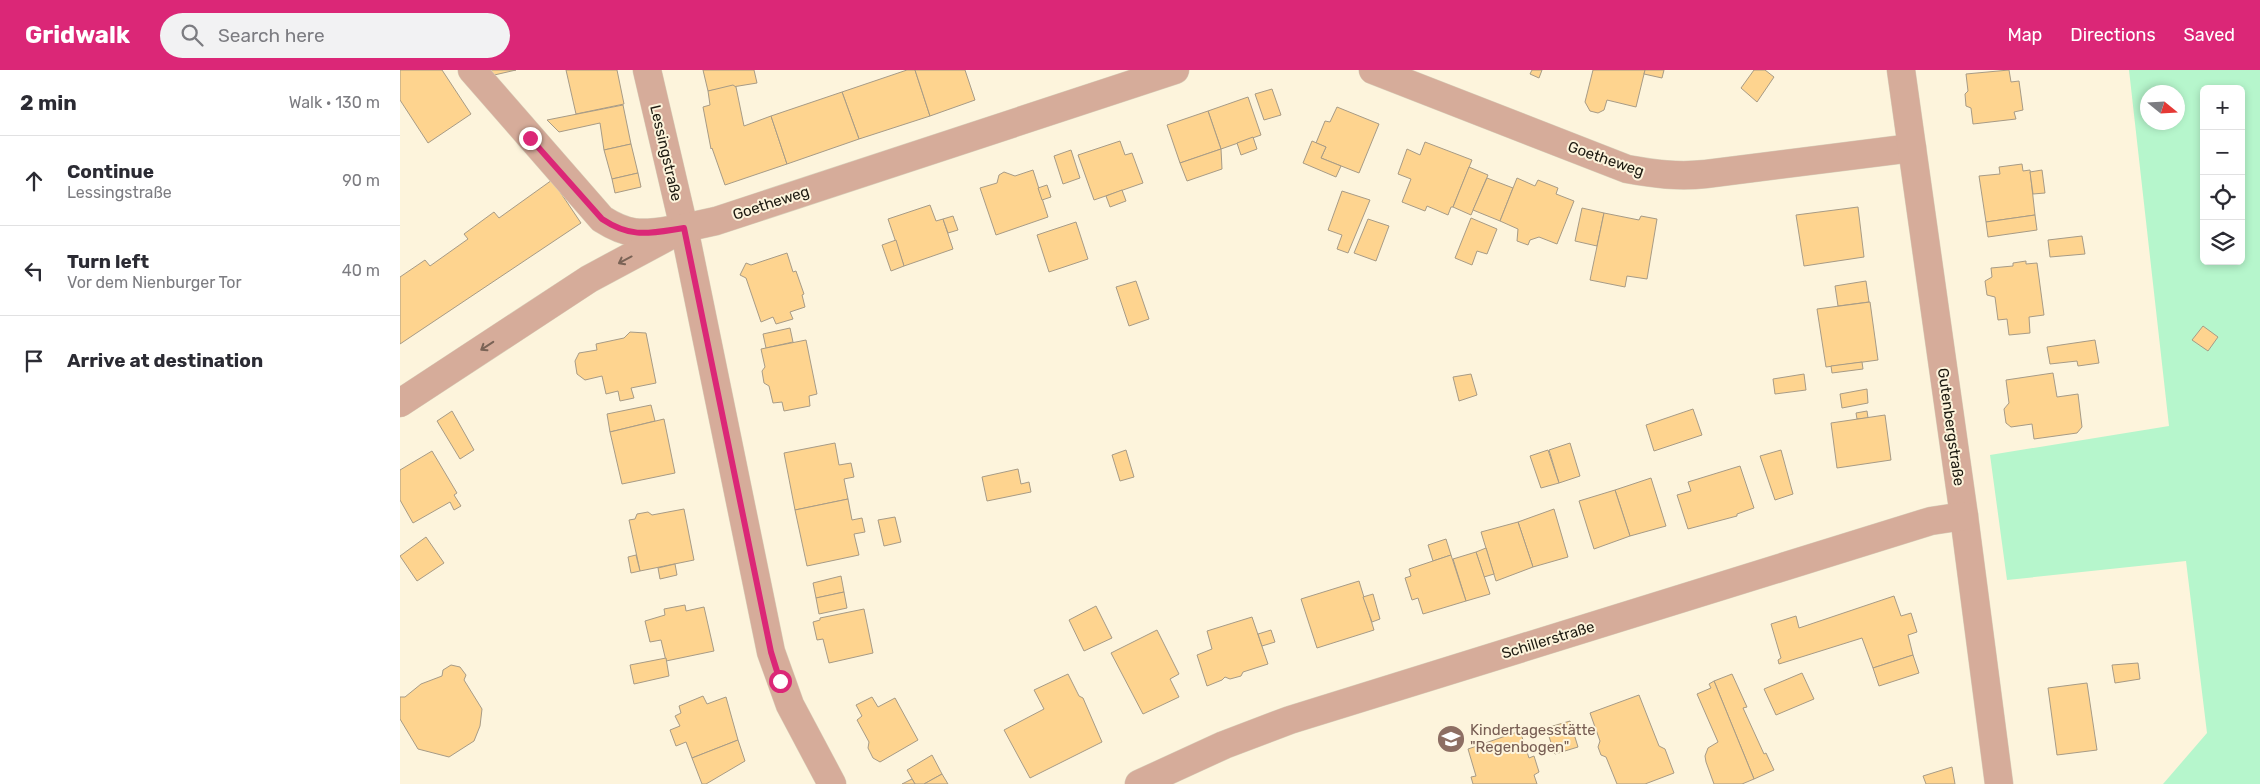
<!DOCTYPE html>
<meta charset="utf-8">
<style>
:root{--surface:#fff;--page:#f2f2f3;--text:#2b2b33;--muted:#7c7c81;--line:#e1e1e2;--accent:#db2777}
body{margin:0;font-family:Rubik,sans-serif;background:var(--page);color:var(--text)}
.controls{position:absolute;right:15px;top:15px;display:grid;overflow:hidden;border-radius:8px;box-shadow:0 2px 8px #0003}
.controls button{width:45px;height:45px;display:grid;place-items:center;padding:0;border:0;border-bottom:1px solid var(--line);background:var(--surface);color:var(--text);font:25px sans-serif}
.compass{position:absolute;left:1740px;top:15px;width:45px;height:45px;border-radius:50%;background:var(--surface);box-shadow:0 2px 8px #0003;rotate:108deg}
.stop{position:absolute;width:15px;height:15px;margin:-11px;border:4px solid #db2777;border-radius:50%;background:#fff}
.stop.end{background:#db2777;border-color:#fff;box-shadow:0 1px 5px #0008}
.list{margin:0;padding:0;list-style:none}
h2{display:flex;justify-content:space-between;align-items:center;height:65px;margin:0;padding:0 20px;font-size:21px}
h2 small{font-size:16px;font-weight:400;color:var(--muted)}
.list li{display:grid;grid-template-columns:32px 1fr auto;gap:15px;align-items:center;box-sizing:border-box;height:90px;padding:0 20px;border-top:1px solid var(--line)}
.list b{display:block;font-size:19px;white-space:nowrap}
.list p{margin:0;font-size:16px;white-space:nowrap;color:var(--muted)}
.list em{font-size:16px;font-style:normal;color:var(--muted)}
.icon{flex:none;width:28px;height:28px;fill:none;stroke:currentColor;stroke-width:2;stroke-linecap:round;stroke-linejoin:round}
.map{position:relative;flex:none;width:1860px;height:714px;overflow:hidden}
header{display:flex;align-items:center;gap:30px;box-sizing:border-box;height:70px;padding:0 25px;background:var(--accent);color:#fff}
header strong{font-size:24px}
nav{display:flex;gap:28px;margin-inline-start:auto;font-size:18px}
.search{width:350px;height:45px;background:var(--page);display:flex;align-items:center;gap:12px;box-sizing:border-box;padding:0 18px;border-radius:28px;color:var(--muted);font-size:19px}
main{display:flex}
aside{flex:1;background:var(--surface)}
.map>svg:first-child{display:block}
.green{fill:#b6f6cc;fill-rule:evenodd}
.building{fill:#fed48f;stroke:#a79b86}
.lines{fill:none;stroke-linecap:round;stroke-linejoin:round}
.minor-casing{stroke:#d9d1bc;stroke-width:29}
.minor{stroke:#d6ac9a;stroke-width:28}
.oneway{stroke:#7a6356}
.route{stroke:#db2777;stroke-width:6}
.labels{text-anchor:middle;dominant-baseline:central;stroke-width:4;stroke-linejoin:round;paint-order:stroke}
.street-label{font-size:15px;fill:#1d1a11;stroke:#fdf4dc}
.education-label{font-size:15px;fill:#785e54;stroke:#fdf4dc;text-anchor:start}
</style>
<header>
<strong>Gridwalk</strong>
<div class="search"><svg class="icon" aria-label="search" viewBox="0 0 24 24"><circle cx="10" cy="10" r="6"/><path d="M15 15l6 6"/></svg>Search here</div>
<nav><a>Map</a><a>Directions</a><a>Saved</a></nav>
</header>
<main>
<aside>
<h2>2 min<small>Walk · 130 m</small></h2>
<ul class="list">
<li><svg class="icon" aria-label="ahead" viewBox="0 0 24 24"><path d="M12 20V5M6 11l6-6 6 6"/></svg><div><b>Continue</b><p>Lessingstraße</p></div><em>90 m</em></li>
<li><svg class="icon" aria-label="left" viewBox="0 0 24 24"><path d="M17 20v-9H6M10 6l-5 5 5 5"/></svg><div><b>Turn left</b><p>Vor dem Nienburger Tor</p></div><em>40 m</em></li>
<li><svg class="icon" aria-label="arrive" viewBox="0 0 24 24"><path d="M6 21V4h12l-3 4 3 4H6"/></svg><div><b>Arrive at destination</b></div></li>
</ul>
</aside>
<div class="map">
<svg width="1860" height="714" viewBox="0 0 1860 714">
<rect width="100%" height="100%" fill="#fdf4dc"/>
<path class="green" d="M1729 0H1860V714H1763L1807 663 1786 491 1607 510 1590 385 1769 356ZM1804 19H1841V191H1804ZM1748 22H1778V52H1748Z"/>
<g class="building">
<path d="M0 0H42L71 44 28 73 0 30Z"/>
<path d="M84 0H116L90 6Z"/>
<path d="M166 0H217L224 34 176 44Z"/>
<path d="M303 0H354L357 13 308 21Z"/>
<path d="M507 0H515L530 46 459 69 442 22Z"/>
<path d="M515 0H565L575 30 530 46Z"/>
<path d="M1132 0H1142L1139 8 1130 4Z"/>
<path d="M1193 0H1245L1236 37 1207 30 1204 40 1198 43 1190 41 1185 32Z"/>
<path d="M1245 0H1264L1262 8 1244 4Z"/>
<path d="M1354 0H1365L1374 7 1357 32 1341 18Z"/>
<path d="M1609 0 1611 12 1619 11 1623 40 1614 42 1616 49 1573 54 1571 38 1566 36 1565 24 1568 21 1566 4Z"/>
<path d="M333 15 336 17 344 56 371 46 387 94 325 115 312 78 311 79 303 37 310 35 308 21Z"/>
<path d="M872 19 881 45 864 50 855 24Z"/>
<path d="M442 22 459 69 387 94 371 46Z"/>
<path d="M848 27 861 65 821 79 808 41Z"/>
<path d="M223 35 231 74 204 80 200 53 159 62 147 50Z"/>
<path d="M937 37 979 54 959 103 921 88 926 77 916 73 925 51 930 52Z"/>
<path d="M808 41 821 79 780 93 767 55Z"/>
<path d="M853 67 857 79 841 85 837 73Z"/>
<path d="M720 71 725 85 732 83 743 113 694 130 678 85Z"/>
<path d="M912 71 926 77 921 88 941 96 936 107 903 93Z"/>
<path d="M1025 72 1072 90 1053 137H1051L1048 145 1027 136 1025 141 1002 132 1011 109 998 104 1007 79 1020 85Z"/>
<path d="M231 74 238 103 212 109 204 80Z"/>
<path d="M821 79 822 99 787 111 780 93Z"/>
<path d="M671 80 680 108 663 114 654 86Z"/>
<path d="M1622 94 1623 101 1630 100 1635 145 1586 152 1579 106 1600 104 1599 97Z"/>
<path d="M1069 97 1088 105 1071 145 1053 137Z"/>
<path d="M633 100 648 147 596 165 580 118 597 113 599 105 604 102 615 106Z"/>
<path d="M1642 100 1645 123 1633 124 1630 102Z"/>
<path d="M238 103 241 117 215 123 212 109Z"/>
<path d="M1087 108 1113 118 1100 151 1073 140Z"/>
<path d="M1117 108 1135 116 1138 110 1158 118 1156 124 1174 131 1157 174 1139 167 1130 170 1128 175 1117 171 1118 159 1100 151Z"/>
<path d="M152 110 181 153 0 274V207L25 190 30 196 68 169 64 164 94 142 99 148Z"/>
<path d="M647 115 651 127 642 130 638 118Z"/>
<path d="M722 120 726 131 710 137 706 126Z"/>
<path d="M942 121 970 130 948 183 937 179 942 165 928 160Z"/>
<path d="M530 135 536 151 543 149 553 179 504 196 488 149Z"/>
<path d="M1458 137 1464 187 1404 196 1396 145Z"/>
<path d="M1182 138 1204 143 1197 176 1175 171Z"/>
<path d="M1204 143 1239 150 1241 146 1257 149 1247 209 1227 206 1225 217 1190 210Z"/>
<path d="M1635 145 1637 160 1588 167 1586 152Z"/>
<path d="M553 146 558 160 548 163 543 149Z"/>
<path d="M1071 148 1097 159 1087 184 1077 181 1072 195 1055 188Z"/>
<path d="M968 149 989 156 976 191 954 183Z"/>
<path d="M676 152 688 189 649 202 637 165Z"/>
<path d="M1682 166 1685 184 1650 187 1648 170Z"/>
<path d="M496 170 504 196 491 201 482 175Z"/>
<path d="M387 183 393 202 396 201 404 224 402 225 405 237 390 242 393 249 376 254 373 247 361 252 346 208 340 205 346 193 351 195Z"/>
<path d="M1626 191V194L1637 193 1644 245 1629 247 1630 263 1609 265 1607 249 1598 250 1595 227 1587 225 1585 211 1592 207 1591 198 1613 196V193Z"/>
<path d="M736 211 749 249 729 256 716 217Z"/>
<path d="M1466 211 1469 232 1438 236 1435 216Z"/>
<path d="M1470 232 1478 290 1426 297 1417 239Z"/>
<path d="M1803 256 1818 267 1808 281 1792 270Z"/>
<path d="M390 258 393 272 366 278 363 264Z"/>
<path d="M230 262 246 263 256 313 231 318 234 328 220 331 218 321 206 324 202 306 185 310 177 304 175 291 179 283 197 280 196 274 224 268Z"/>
<path d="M406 270 417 324 409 326 410 336 384 341 382 332 373 333 369 316 364 313 362 301 365 297 361 279Z"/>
<path d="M1695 270 1699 293 1678 296 1677 291 1650 294 1647 277Z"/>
<path d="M1462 292 1463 299 1432 303 1431 296Z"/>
<path d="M1653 303 1657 327 1678 324 1682 357 1677 363 1634 369 1632 354 1611 357 1606 353 1604 339 1609 333 1606 310Z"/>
<path d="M1071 304 1077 325 1059 331 1053 307Z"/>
<path d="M1404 304 1406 320 1375 324 1373 309Z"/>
<path d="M1467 319 1468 333 1442 338 1440 324Z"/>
<path d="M251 335 255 351 210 362 207 344Z"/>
<path d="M1293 339 1302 365 1254 381 1246 355Z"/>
<path d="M52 341 74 380 60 389 37 351Z"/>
<path d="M1467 341 1468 348 1457 349 1456 343Z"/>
<path d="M1485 345 1491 390 1437 398 1431 353Z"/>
<path d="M264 349 275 403 222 414 210 362Z"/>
<path d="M435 373 439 395 451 393 454 407 444 409 448 429 395 440 384 383Z"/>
<path d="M1170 373 1180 406 1159 413 1149 380Z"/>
<path d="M726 380 734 407 720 411 712 385Z"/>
<path d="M1148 380 1159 413 1141 418 1130 386Z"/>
<path d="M1381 380 1393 424 1375 430 1360 386Z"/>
<path d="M32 381 57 423 54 425 61 436 54 440 50 432 13 453 0 430V400Z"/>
<path d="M1340 396 1354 438 1337 444V446L1288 459 1277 425 1291 421 1288 412Z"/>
<path d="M618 399 621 414 629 412 631 422 587 431 582 407Z"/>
<path d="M1251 408 1266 456 1230 466 1215 420Z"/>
<path d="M1215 420 1230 466 1194 479 1179 431Z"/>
<path d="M448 429 452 450 462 448 465 462 454 464 459 485 407 496 395 440Z"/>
<path d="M284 439 294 490 240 501 229 450 235 449 237 444 248 442 252 445Z"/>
<path d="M1154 439 1168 487 1133 497 1118 452Z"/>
<path d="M495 447 501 472 484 476 478 450Z"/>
<path d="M1118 452 1133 497 1096 511 1081 462Z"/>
<path d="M26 467 44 493 17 511 0 486Z"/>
<path d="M1046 469 1051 485 1033 491 1028 475Z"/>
<path d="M1086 478 1094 504 1084 507 1076 482Z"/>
<path d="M1076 482 1090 524 1066 531 1053 489Z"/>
<path d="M236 485 240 501 231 503 228 487Z"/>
<path d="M1051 485 1066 531 1023 544 1018 528 1012 530 1005 508 1011 506 1009 499Z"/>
<path d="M275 494 277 505 260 509 258 498Z"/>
<path d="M441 506 444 522 416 528 413 513Z"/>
<path d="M959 511 974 560 917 578 901 529Z"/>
<path d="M444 522 447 538 419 544 416 528Z"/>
<path d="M973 524 980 549 972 552 963 527Z"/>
<path d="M1494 526 1501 546 1511 543 1517 562 1508 565 1513 585 1473 598 1462 568 1379 594 1378 590 1381 588 1371 554 1396 546 1399 558Z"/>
<path d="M285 535 286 541 304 537 314 581 266 591 261 570 250 572 245 551 265 545 264 539Z"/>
<path d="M696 536 712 568 684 581 669 550Z"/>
<path d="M464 539 473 583 429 593 423 569 417 570 413 552 420 550V548Z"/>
<path d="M852 547 868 594 843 602 841 606 830 609 825 607 822 610 807 616 797 585 812 579 807 561Z"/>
<path d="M757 560 779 604 770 609 779 627 743 644 711 583Z"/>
<path d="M871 560 875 572 862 576 858 564Z"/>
<path d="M1513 585 1519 603 1479 616 1473 598Z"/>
<path d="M266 588 269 606 234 614 230 595Z"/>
<path d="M1738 593 1740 609 1715 613 1712 595Z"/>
<path d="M51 595 60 597 66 605 64 610 82 639 80 656 74 671 49 687 18 679 0 649V627H5L21 614 42 606 43 600Z"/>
<path d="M1402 603 1414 629 1376 645 1364 619Z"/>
<path d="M668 604 679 626 683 628 702 672 630 708 604 660 644 639 634 620Z"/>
<path d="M1332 604 1347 637 1343 638 1364 684 1366 683 1374 700 1354 709 1314 611Z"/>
<path d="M1314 611 1354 709 1342 714H1314L1306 692 1305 686 1308 678 1318 672 1297 624 1311 618 1309 614Z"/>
<path d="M1687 613 1697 680 1657 685 1648 618Z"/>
<path d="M1239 625 1259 676 1265 679 1274 703 1245 714H1217L1206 687 1201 685 1198 677 1200 671 1190 643Z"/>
<path d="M303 626 307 634 326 627 338 670 292 688 286 672 276 676 270 660 280 656 275 646 281 643 279 636Z"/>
<path d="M472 627 478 637 495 628 518 670 480 692 473 688 468 678 469 672 457 650 462 646 456 635Z"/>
<path d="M1170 651 1178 677 1155 684 1146 658Z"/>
<path d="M1120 661 1129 688 1134 686 1139 702 1134 705 1137 714H1073L1071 707 1076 706 1068 679Z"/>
<path d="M338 670 345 691 306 714H302L292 688Z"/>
<path d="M532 685 542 704 524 714H515L507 700Z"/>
<path d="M1552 697 1555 714H1526L1523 706Z"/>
<path d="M542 704 548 714H524Z"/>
<path d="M512 709 515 714H502Z"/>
</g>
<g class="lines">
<defs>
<g id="minor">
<path d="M72 0 202 149C227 165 241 165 270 160"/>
<path d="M247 0 284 158 371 582 390 635 432 714"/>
<path d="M973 0 1227 99C1254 104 1278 107 1306 104L1512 78"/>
<path d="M1501 0 1564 446 1599 714"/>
<path d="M0 333 189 209 284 158 316 151 775 0"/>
<path d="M739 714 824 675 890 650 1531 451 1564 446"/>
</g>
</defs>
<use href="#minor" class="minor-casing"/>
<use href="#minor" class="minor"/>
</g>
<defs><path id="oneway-shaft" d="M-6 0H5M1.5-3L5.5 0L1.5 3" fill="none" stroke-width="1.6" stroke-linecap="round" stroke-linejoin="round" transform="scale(1.25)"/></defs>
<g class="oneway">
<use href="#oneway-shaft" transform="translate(225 190) rotate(152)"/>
<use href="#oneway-shaft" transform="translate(87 276) rotate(147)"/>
</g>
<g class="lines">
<path class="route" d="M130 68 202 149C232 169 250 163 284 158L371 582 380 611"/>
</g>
<defs>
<symbol id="school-disc" viewBox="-11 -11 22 22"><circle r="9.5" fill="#8d6e63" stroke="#fdf4dc"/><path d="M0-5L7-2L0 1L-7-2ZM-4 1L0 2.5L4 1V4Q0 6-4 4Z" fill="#fff"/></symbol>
</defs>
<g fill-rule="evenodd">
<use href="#school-disc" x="1035" y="653" width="32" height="32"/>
</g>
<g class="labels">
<g class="street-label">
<text transform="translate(266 83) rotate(77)">Lessingstraße</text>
<text transform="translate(1206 89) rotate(19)">Goetheweg</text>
<text transform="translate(371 133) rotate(-18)">Goetheweg</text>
<text transform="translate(1551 357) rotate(82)">Gutenbergstraße</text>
<text transform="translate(1148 570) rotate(-17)">Schillerstraße</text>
</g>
<g class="education-label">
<text x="1070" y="660">Kindertagesstätte<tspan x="1070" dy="17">"Regenbogen"</tspan></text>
</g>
</g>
</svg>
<div class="controls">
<button>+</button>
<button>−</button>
<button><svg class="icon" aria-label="locate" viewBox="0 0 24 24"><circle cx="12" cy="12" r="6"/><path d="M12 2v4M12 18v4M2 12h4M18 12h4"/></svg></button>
<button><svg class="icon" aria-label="layers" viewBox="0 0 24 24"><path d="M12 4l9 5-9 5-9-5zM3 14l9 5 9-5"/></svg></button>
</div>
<svg class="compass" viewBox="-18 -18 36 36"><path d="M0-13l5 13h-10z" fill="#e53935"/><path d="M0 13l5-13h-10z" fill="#7c7c81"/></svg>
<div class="stop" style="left:380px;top:611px"></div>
<div class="stop end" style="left:130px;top:68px"></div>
</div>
</main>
